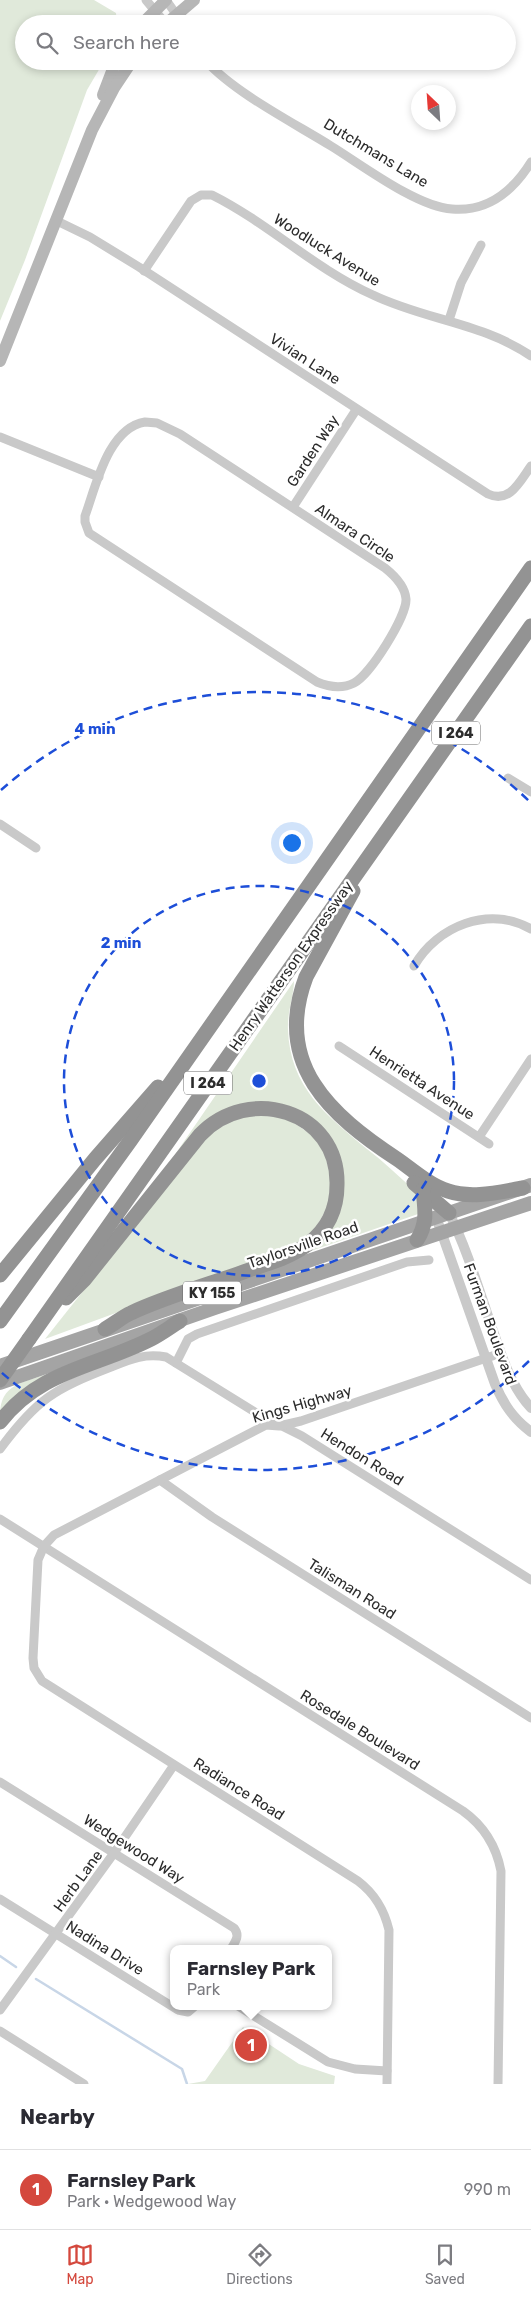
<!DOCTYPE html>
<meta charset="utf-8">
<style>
:root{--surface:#fff;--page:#f7f7f7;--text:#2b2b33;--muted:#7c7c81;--line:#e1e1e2;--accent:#d4483d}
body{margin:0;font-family:Rubik,sans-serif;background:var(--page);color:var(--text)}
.compass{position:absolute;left:411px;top:85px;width:45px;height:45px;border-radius:50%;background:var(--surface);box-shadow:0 2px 8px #0003;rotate:335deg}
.you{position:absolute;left:291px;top:842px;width:18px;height:18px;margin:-12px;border:4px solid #fff;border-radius:50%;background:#1a73e8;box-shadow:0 0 0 8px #1a73e833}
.badge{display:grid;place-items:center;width:32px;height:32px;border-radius:50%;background:var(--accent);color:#fff;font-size:16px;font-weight:700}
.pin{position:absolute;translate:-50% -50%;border:2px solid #fff;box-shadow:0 1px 5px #0006}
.popup{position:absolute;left:170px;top:1945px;width:162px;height:65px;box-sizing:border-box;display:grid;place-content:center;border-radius:10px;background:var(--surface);filter:drop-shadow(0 1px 4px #0005);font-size:16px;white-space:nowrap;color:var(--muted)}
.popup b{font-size:19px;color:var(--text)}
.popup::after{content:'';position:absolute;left:50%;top:100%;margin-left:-10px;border:10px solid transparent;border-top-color:var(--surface)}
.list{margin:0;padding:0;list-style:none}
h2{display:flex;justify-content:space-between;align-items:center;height:65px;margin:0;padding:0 20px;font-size:21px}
h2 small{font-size:16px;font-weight:400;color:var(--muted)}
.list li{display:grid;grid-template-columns:32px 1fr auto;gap:15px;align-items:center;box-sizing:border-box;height:80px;padding:0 20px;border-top:1px solid var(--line)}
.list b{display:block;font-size:19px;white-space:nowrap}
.list p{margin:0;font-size:16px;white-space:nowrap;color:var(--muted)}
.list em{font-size:16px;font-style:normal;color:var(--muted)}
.icon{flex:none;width:28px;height:28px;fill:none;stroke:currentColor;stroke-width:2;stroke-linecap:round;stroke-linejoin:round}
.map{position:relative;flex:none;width:531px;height:2084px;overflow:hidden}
.search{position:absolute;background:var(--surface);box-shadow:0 2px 8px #0003;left:15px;right:15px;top:15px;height:55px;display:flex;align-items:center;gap:12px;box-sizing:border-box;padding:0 18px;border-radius:28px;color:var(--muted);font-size:19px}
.sheet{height:145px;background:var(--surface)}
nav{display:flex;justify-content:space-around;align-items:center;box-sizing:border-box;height:70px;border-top:1px solid var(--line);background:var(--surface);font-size:14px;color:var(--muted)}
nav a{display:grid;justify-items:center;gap:2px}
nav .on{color:var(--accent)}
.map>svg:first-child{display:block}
.green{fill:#e0e9da}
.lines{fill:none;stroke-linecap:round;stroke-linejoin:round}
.stream{stroke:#c8d6e7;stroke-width:2.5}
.minor{stroke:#c9c9c9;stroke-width:9}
.tertiary{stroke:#c9c9c9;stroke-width:10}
.secondary{stroke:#b6b6b6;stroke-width:12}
.primary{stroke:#a4a4a4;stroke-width:14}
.motorway{stroke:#939393;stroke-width:15}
.motorway-bridge{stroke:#939393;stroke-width:15}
.ring{fill:none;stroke:#1d4ed8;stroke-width:2.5;stroke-dasharray:9 6}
.labels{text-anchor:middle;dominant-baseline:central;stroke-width:5;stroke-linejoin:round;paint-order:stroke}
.shield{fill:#fff;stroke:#6b6b6b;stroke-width:1}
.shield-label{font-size:14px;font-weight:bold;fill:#2c2c2c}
.street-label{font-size:15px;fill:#2c2c2c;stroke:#fff}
.centre{fill:#1d4ed8;stroke:#fff;stroke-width:2.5}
.ring-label{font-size:15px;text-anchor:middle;font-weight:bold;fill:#1d4ed8;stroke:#fff;stroke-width:5;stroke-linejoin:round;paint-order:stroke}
</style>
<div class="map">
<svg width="531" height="2084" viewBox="0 0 531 2084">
<rect width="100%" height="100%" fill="#fff"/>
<g class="green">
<path d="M0 0H94L116 13 117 24H24V61H104L87 90 25 260 0 321Z"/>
<path d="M294 981C294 996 287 1012 288 1030 290 1087 326 1115 367 1149 383 1161 397 1175 413 1189L417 1194 421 1213 308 1252 334 1219 326 1135 246 1104 163 1172Z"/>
<path d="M245 1114 287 1118 313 1136 325 1154 331 1178 328 1206 314 1231 290 1249 45 1339 208 1134Z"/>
<path d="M47 1374 0 1415C0 1384 23 1383 47 1374Z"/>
<path d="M243 2027 299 2064 335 2076 334 2084H188L205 2081Z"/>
</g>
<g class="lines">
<g class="stream">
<path d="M0 1956 16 1967"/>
<path d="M36 1979 182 2069 187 2084"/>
</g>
<g class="minor">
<path d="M146 0 166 24"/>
<path d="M166 0 183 24"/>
<path d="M206 61C235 93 294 123 331 146 362 165 417 207 452 209 488 212 513 191 531 162"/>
<path d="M57 221 90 237 139 267 488 494C510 504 520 481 531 466"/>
<path d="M144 271 191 201 201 195H212C268 223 315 269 373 295 425 320 483 323 531 356"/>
<path d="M449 320 461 283 481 245"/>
<path d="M145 422 157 423 180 434 385 568C395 576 405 586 406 599 407 616 370 675 354 683 342 689 329 687 317 682L89 533 85 522V516C96 486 108 428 145 422Z"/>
<path d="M0 437 99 477"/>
<path d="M293 507 356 410"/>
<path d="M508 778 531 792"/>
<path d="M0 824 36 848"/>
<path d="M414 966C437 926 489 905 531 929"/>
<path d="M339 1046 489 1144"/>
<path d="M479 1137 531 1059"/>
<path d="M176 1363 188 1339 197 1334 407 1262 429 1260"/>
<path d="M0 1449C37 1399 54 1389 111 1367 131 1359 145 1353 166 1357L258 1414 302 1436 531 1580"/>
<path d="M160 1480 212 1517 531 1718"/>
<path d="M0 1519 463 1811C484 1826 496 1845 501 1871L498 2084"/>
<path d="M0 1782 234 1928C240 1935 236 1941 231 1949"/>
<path d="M0 1899 178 2010 188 2012 195 2006"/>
<path d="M238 2006 328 2062 355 2069 387 2071"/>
<path d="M0 2010 114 1853 174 1765"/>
<path d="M0 2031 84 2084"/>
<path d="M387 2084 389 1930C384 1909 375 1894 358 1881L42 1681 34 1668 33 1658 38 1560 44 1546 54 1535 266 1425 279 1426 301 1421 501 1353"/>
</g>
<g class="tertiary">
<path d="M449 1213C467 1249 478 1287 491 1325 501 1354 510 1385 531 1408"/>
<path d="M436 1217 495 1384C504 1405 513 1418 531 1432"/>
</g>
<g class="secondary">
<path d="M142 24 166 0"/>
<path d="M166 24 194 0"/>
<path d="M103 95 116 61"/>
<path d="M0 361 92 130 114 88 132 61"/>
</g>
<g class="primary">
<path d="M0 1366 531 1185"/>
<path d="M0 1383 215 1308 531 1203"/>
</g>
<g class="motorway">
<path d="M353 891 306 977C273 1064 330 1115 397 1159 413 1170 429 1185 448 1191 472 1199 499 1192 523 1188"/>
<path d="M414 1183 449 1213"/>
<path d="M417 1240C428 1223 425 1209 423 1190"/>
<path d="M0 1275 95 1159 158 1087"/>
<path d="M66 1298 84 1280 200 1135C248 1084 339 1110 337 1185 337 1209 328 1229 308 1244 291 1257 269 1263 249 1270 211 1284 167 1296 131 1313 122 1317 114 1324 105 1329"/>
<path d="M0 1321 130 1141 531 568"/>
<path d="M29 1339 531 626"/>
<path d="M0 1422C40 1370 96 1367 151 1339 161 1334 170 1327 180 1321"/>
</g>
<path class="motorway-bridge" d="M0 1380 29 1339"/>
</g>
<g class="ring">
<circle cx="259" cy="1081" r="195"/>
<path d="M529 1361A389 389 0 0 1 1 1372M1 790A389 389 0 0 1 529 801"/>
</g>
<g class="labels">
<g class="shield">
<rect x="432" y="721.5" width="48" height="23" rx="4"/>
<rect x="184" y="1071.5" width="48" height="23" rx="4"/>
<rect x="183" y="1281.5" width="58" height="23" rx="4"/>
</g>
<g class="shield-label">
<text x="456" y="733">I 264</text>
<text x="208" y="1083">I 264</text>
<text x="212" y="1293">KY 155</text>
</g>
<g class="street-label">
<text transform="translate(376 153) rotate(31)">Dutchmans Lane</text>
<text transform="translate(327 250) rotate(32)">Woodluck Avenue</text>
<text transform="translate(305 359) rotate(33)">Vivian Lane</text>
<text transform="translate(313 451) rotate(-57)">Garden Way</text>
<text transform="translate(355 533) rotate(34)">Almara Circle</text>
<text transform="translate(291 966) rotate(-55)">Henry Watterson Expressway</text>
<text transform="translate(422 1083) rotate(33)">Henrietta Avenue</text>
<text transform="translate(303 1245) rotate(-19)">Taylorsville Road</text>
<text transform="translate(490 1324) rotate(70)">Furman Boulevard</text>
<text transform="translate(302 1404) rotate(-16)">Kings Highway</text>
<text transform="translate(362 1457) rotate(32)">Hendon Road</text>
<text transform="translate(352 1589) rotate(32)">Talisman Road</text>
<text transform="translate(360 1730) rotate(32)">Rosedale Boulevard</text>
<text transform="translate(239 1789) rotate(32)">Radiance Road</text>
<text transform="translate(134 1849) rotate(32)">Wedgewood Way</text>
<text transform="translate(78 1881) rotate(-54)">Herb Lane</text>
<text transform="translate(105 1948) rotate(32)">Nadina Drive</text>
</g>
</g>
<circle cx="259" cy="1081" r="8" class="centre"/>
<g class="ring-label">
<text x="95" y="734">4 min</text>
<text x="121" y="948">2 min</text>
</g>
</svg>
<svg class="compass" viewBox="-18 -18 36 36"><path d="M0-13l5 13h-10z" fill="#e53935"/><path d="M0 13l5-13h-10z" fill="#7c7c81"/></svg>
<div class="you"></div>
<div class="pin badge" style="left:251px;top:2045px">1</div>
<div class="popup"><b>Farnsley Park</b>Park</div>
<div class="search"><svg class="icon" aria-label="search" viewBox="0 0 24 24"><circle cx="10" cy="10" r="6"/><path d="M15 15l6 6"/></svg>Search here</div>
</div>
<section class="sheet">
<h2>Nearby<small></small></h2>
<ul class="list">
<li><span class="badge">1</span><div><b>Farnsley Park</b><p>Park · Wedgewood Way</p></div><em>990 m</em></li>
</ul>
</section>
<nav>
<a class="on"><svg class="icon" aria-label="map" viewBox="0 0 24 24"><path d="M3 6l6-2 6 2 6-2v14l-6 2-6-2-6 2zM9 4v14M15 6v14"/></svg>Map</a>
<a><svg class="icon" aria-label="directions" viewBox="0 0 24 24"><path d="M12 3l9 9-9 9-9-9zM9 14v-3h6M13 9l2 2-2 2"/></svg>Directions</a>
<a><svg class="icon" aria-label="saved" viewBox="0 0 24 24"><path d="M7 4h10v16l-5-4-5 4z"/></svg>Saved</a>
</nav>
